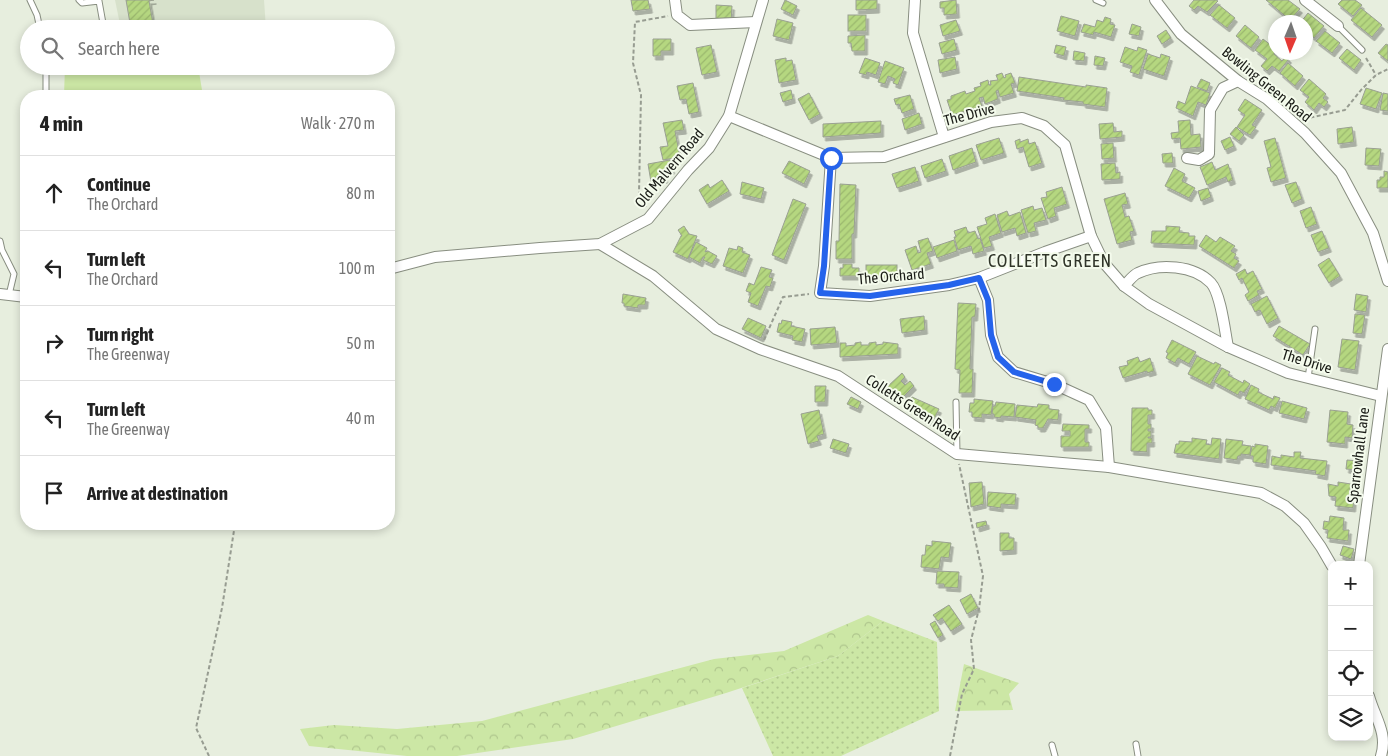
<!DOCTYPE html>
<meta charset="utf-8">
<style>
:root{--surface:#fff;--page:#f6f6f6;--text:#222;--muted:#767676;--line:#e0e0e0}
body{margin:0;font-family:"Asap Condensed",sans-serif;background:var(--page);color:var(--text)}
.controls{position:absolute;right:15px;bottom:15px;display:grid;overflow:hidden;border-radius:10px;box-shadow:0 2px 8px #0003}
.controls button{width:45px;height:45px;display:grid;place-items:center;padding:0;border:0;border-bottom:1px solid var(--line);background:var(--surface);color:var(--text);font:25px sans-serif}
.compass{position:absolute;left:1268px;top:15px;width:45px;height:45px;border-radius:50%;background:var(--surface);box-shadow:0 2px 8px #0003;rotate:182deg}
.stop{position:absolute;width:15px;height:15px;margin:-11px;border:4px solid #2563eb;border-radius:50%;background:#fff}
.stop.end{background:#2563eb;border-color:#fff;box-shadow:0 1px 5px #0008}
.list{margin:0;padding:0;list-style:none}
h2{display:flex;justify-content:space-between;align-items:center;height:65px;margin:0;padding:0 20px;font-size:21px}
h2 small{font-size:16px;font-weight:400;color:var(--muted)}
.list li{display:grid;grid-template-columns:32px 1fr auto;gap:15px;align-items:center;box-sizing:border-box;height:75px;padding:0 20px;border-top:1px solid var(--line)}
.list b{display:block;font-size:19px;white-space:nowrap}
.list p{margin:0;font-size:16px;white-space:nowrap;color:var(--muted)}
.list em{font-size:16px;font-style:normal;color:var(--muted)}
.icon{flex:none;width:28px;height:28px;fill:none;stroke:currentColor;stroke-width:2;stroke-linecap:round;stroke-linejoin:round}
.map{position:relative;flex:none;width:1388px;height:756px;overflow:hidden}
.search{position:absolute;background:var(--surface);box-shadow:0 2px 8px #0003;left:20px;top:20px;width:375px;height:55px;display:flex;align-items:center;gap:12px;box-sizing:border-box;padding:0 18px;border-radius:28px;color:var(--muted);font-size:19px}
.panel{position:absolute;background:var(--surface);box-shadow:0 2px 8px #0003;left:20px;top:90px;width:375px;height:440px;border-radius:20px}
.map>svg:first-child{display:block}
.built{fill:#d7e1cb}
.grass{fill:url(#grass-dots)}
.forest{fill:url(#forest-crowns)}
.green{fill:#cce7a5}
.building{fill:url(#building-hatch);stroke:#9aa092;filter:url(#shadow)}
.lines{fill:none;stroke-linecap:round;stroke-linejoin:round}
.lane-casing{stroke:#888e80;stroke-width:7}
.street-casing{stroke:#888e80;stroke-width:12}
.path{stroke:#979c91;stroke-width:2;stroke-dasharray:4 2.5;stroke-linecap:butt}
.lane{stroke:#fff;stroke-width:5}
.street{stroke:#fff;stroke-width:10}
.route{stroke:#2563eb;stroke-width:6}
.labels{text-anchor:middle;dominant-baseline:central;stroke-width:4;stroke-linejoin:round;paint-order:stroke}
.street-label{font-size:15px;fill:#1a1c17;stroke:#f4fbec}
.quarter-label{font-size:18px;letter-spacing:1px;fill:#303529;stroke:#f4fbec}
</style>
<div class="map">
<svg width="1388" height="756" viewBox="0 0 1388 756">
<defs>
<pattern id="grass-dots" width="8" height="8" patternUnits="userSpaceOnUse" patternTransform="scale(1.25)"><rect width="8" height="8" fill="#cce7a5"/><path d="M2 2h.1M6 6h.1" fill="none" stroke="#afc68d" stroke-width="1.8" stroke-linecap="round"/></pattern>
<pattern id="forest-crowns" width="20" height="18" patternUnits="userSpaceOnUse" patternTransform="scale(1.25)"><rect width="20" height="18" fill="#cce7a5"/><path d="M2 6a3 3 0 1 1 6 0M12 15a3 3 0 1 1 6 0" fill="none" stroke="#afc68d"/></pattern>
<pattern id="building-hatch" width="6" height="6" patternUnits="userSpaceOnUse" patternTransform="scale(1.25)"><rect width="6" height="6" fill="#b5d780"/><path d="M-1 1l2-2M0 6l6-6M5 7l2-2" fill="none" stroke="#9bb86e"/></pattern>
<filter id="shadow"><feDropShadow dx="2.5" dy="4" stdDeviation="0" flood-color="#0004"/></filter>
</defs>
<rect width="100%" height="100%" fill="#e7eede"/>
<path class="built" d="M115 0H264L266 29H121Z"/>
<path class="grass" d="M883 621 937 642 939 711 841 756H773L742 688 838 656Z"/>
<g class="forest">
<path d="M868 615 883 621 838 656 726 693 573 739 457 756H407L309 746 300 729 334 725 397 729 482 721 714 659 784 651Z"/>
<path d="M964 664 1019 683 1009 694 1013 710 955 711Z"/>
</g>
<path class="green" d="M65 66H198L203 96H64Z"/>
<g class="building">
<path d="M126 0H154L149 1 154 29H131Z"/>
<path d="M631 0H648L650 9 633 11Z"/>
<path d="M785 0 797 6 793 15 781 9Z"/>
<path d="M856 0H877V9L856 10Z"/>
<path d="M956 0 957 14 944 15V8H940V2Z"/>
<path d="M1194 0H1216L1218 1 1207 12 1198 6 1194 10 1189 6Z"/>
<path d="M1266 0H1288L1300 9 1290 20Z"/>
<path d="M1342 0H1355L1362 5 1353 16 1338 4Z"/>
<path d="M716 5 732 6 731 23H716Z"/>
<path d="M1219 5 1235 18 1227 28 1210 15Z"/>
<path d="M1361 8 1382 25 1372 37 1351 20Z"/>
<path d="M1308 13 1324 26 1314 38 1306 31V22H1301Z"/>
<rect x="848" y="15" width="18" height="16"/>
<path d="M1061 16 1079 21 1075 36 1057 31Z"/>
<path d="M1105 17 1111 19 1110 24 1115 25 1111 37 1094 32 1093 35 1081 32 1084 24 1095 27 1097 20 1103 22Z"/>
<path d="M777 19 793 23 789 40 773 36Z"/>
<path d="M956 20 960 31 943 36 940 25Z"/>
<path d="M1132 24 1141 27 1139 36 1129 34Z"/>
<path d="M1245 25 1259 37 1251 48 1236 36Z"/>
<path d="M1166 30 1171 38 1162 44 1157 36Z"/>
<path d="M1325 31 1340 43 1332 53 1316 41Z"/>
<path d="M865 35V51H852L851 43H848V36Z"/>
<path d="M653 39H671V51H661V56H653Z"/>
<path d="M954 39 957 50 942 54 939 43Z"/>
<path d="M1263 39 1276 49 1274 54 1282 61 1286 56 1289 59 1279 71 1272 66 1267 71 1261 66 1267 59 1255 50Z"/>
<path d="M1386 44 1388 45V61L1378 53Z"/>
<path d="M711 45 717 72 702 75 696 48Z"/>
<path d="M1056 45 1066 47 1064 56 1054 53Z"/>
<path d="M1125 47 1137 51 1138 47 1147 50 1139 75 1130 72 1132 66 1120 62Z"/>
<path d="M1347 49 1361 60 1354 70 1339 58Z"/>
<path d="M1074 51 1085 53 1084 61 1073 60Z"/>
<path d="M1148 54 1160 58 1161 54 1170 57 1164 76 1143 69Z"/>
<path d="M1095 56 1105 58 1103 66 1094 65Z"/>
<path d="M955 57 957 69 940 73 938 60Z"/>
<path d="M786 58V61L792 60 796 80 779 83 775 60Z"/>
<path d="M865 58 880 63 876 75 867 72 866 75 859 73Z"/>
<path d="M885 61 904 68 898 85 893 83 895 79 888 76 885 84 878 82Z"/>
<path d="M1288 63 1303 76 1295 86 1280 73Z"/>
<path d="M1002 73 1004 78 1006 77 1005 75 1011 73 1015 83 1011 84 1014 93 1000 97 998 90 996 91 998 99 985 104 983 97 979 98 982 106 952 115 947 100 951 99V96L965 91 966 94 975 91 974 88 981 86 980 83 988 80 989 85H991L990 81 998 80 996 75Z"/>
<path d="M1019 77 1086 87V85L1107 88 1105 107 1083 104V102L1063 100 1064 98 1017 91Z"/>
<path d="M1201 79 1210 83 1207 91 1197 87Z"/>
<path d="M1309 79 1326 94 1323 98 1328 102 1324 107 1319 103 1314 110 1305 102 1309 97 1300 90Z"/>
<path d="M693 83 699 112 689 114 686 99 680 100 677 86Z"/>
<path d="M1191 86 1210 93 1206 105 1198 102 1193 116 1176 108 1178 101 1185 104Z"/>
<path d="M1366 88 1382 93 1376 109 1360 104Z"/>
<path d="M791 90 793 99 783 102 780 93Z"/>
<path d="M809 93 820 114 809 120 798 99Z"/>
<path d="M1383 93 1388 94V111L1380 110Z"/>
<path d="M910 95 914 109 902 113 899 104 896 105 894 99Z"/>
<path d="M1245 99 1262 110 1252 125 1256 127 1250 135 1237 127 1245 115 1238 110Z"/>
<path d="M919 113 922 124 905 130 902 119Z"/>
<path d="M682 120 684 130 675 131 680 157 663 160 660 147 668 146 663 123Z"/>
<path d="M1190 120 1191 135 1200 134 1201 147 1181 149 1180 138 1172 139 1171 133 1179 132 1178 121Z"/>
<path d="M881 121V133L823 137V124Z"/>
<path d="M1113 123 1114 132 1122 131V137L1100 139 1099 124Z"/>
<path d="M1236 127 1244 135 1239 141 1230 134Z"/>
<path d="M1352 127 1354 142 1338 144 1337 129Z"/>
<path d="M1230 137 1234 146 1225 150 1221 141Z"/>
<path d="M999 138 1004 153 981 160 976 145Z"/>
<path d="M1275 138 1286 178 1271 182 1267 168 1271 167 1264 141Z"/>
<path d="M1020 139V142L1028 139 1029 144 1035 142 1042 163 1029 167 1023 147 1017 149 1015 141Z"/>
<path d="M1113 143 1114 158 1102 159 1101 144Z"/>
<path d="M972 148 976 162 953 170 949 156Z"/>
<path d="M1366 148 1381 149 1379 166 1365 165Z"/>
<path d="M1172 153 1173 163H1163L1162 154Z"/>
<path d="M942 159 946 171 925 178 921 166Z"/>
<path d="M670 160 672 170 664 171 665 179 651 182 648 164Z"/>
<path d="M789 161 810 171 804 184 782 173Z"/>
<path d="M1212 162 1215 170 1228 164 1233 180 1228 182 1226 177 1207 185 1200 167Z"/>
<path d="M1115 163 1116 173 1120 172V179L1102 180 1101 164Z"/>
<path d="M915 167 919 181 897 188 892 174Z"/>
<path d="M1174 168 1185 174 1182 181 1195 188 1189 198 1165 186Z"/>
<path d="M1384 171 1388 172V188H1377V180H1380V177H1384Z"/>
<path d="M722 180 729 191 707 204 699 190 708 184 710 188Z"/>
<path d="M742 182 764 188 761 199 740 194Z"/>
<path d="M1296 182 1302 199 1292 203 1285 185Z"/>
<path d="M840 184 856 185 854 234H852V259H836V241H839Z"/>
<path d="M1062 187 1067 204 1054 208 1056 216 1048 219 1041 198 1047 197 1046 192Z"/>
<path d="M1208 188 1211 197 1201 201 1198 191Z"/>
<path d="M1125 193 1128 204 1122 205 1125 217 1129 216 1134 231 1130 232 1132 240 1117 244 1104 199Z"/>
<path d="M793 199 806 204 784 260 772 255Z"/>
<path d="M1033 206 1034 210 1042 208 1046 220 1034 223 1036 231 1028 233 1021 210Z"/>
<path d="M1311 207 1317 224 1306 228 1300 211Z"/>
<path d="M1007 211 1009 216 1020 212 1026 233 1017 236 1015 228 1002 232 997 215Z"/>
<path d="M995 214 1001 233 989 237 992 246 984 248 977 227 987 224 985 218Z"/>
<path d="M684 226 689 234 697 236 688 259 673 252 681 236H682L678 230Z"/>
<path d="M1166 226 1180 227 1179 232 1189 233V236H1195L1194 245 1151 243 1152 231H1166Z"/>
<path d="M966 227 968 233 975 231 978 239 980 238 984 251 973 254 971 246 958 250 954 237H956L954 231Z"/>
<path d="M1322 231 1329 248 1318 252 1311 235Z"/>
<path d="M1206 235 1216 242 1220 237 1235 246 1231 251 1236 254 1234 258 1239 261 1234 268 1199 246Z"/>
<path d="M928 238 933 251 927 253 931 264 912 270 905 250 916 246 918 253 921 252 918 241Z"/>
<path d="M954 240 957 251 937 258 933 247Z"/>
<path d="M696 242 707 248 705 252 708 251 717 256 712 264 703 260 705 257H703L700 263 689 257Z"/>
<path d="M738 246 743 248 742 252 750 255 743 273 723 266 729 248 737 250Z"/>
<path d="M1329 258 1340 276 1329 283 1318 265Z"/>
<path d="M843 264H852V268H859V276H840V268H843Z"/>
<rect x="866" y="265" width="31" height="12"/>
<path d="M761 267 772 270 769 277 773 278 770 287 766 286 758 306 748 302 751 293 746 291 749 283 754 285Z"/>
<path d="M1245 269 1247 274 1253 271 1262 289 1257 291 1259 295 1248 301 1245 295 1249 292 1242 278 1239 280 1236 274Z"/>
<path d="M623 294 646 298 645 305H638V308L624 306V303H622Z"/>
<path d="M1356 294 1368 296 1366 312 1354 310Z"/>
<path d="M1267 296 1278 318 1267 324 1260 310 1255 312 1251 304Z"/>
<path d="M958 303 976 304 975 317H972L970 369H973L972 393H959L960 370 955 369Z"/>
<path d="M1355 314 1365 315 1362 334 1353 333Z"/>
<path d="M924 316 925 330 902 333 900 319Z"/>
<path d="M748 318 766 326 761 338 742 329Z"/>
<path d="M782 320 792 322 791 326 805 329 802 342 792 340 793 336 777 332 779 323 781 324Z"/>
<path d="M1279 326 1310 344 1303 355 1273 336Z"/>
<path d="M835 327 837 343 811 345 810 329Z"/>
<path d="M1342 339 1359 341 1355 370 1338 367Z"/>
<path d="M1172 340 1196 352 1189 364 1178 358 1175 363 1166 358 1168 353 1166 352Z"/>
<path d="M861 342V345H869V343L876 342V345L883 344V342L898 344V354L840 357V343H846V346L855 345V343Z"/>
<path d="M1197 356 1214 364 1215 362 1221 365 1210 385 1188 374Z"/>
<path d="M1138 357 1140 362 1150 358 1154 371 1147 373V371L1123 378 1119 367 1128 365 1127 361Z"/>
<path d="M1222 368 1230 372 1228 375 1243 383 1244 380 1250 384 1244 393 1240 391 1238 395 1214 382Z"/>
<path d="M902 373 905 377 901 381 905 385 910 381 914 386 899 401 887 387Z"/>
<path d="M1251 385 1259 389 1258 392 1273 399 1274 396 1280 398 1275 408 1271 406 1269 410 1245 399Z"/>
<path d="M815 386H826L825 402H815Z"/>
<path d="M851 397 861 402 858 409 847 404Z"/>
<path d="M912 397 939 409 932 423 921 418 923 414 907 407Z"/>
<path d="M974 399 993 401 991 415 982 414V418L972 417V412H969L970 403H974Z"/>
<path d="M1282 401 1307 408 1304 419 1279 413Z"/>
<path d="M996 402 1015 404 1014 417 1001 416V418L994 417V414H992L993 406H995Z"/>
<path d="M1038 404 1049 405V409L1059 410 1058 420 1048 419 1043 428H1038V426L1035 425 1036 420 1015 417 1017 405 1037 407Z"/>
<path d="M1132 408H1148V410H1152V415H1148V424H1151V429H1148V431H1151V437H1148V438H1152V443H1147V452L1131 451Z"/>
<path d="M819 410 824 434 817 436 819 441 808 444 801 414Z"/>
<path d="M1330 410 1348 412 1347 424 1353 425 1352 438 1345 437V444L1327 442Z"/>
<path d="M1063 424 1089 425V429H1085V442H1089V447H1061V436H1070V431H1062Z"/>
<path d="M1192 438 1207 440 1206 444 1211 445 1212 438 1221 439 1219 459 1174 453 1176 444H1179V441L1192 442Z"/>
<path d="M833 439 849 444 846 453 830 448Z"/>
<path d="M1226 439 1243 441 1242 445 1251 446 1250 455 1241 454V456H1238L1237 460 1224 458Z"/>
<path d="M1255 444 1268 446 1266 464 1253 462V456H1250L1252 446 1255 447Z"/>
<path d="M1294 452H1301L1300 458 1327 461 1325 476 1315 474 1316 471 1271 465 1272 456 1281 458V455L1294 457Z"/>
<path d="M1347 460 1359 461 1358 470 1346 469Z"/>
<path d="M982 482 984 504 971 507 969 483Z"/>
<path d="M1338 482 1351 484 1349 496H1354L1353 508 1335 506 1336 497 1329 496 1328 484 1338 486Z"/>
<path d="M988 492 1016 494 1015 505 1001 504V508L987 506Z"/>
<path d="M1330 516 1344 518 1343 530H1349L1348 541 1327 538 1328 530 1323 529 1324 521 1329 522Z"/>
<path d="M986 521 987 525 977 528 976 523Z"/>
<path d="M1000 533H1009V538H1014V550L1000 551Z"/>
<path d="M932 541 951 543 949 558 941 557 939 569 921 567 922 555H925L926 545 932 546Z"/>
<path d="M1343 546 1354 549 1351 559 1340 555Z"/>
<path d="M937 571 959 572 958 588 944 587V584H936Z"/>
<path d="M971 594 978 608 967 614 960 600Z"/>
<path d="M949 605 962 624 951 631 942 618 938 621 933 615Z"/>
<path d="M935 621 943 635 938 638 930 624Z"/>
</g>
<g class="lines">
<defs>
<g id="lane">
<path d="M30 0 37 15 40 29"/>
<path d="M79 0 82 3 99 1 104 29"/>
<path d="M1096 0 1103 3"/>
<path d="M1338 26 1362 50"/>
<path d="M46 96V66"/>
<path d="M0 241 2 250 14 274 9 295"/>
<path d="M1308 378 1315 329"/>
<path d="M956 402 957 454"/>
<path d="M1136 744 1138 756"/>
<path d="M1052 745 1055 756"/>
</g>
<g id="street">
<path d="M675 0 677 15 690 25 756 22"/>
<path d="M915 0 913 33 944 137"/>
<path d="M1155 0 1181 34 1238 81 1267 99 1305 133 1341 173 1373 233 1388 281"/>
<path d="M1305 0 1338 26"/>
<path d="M729 116 831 158 884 157 991 122 1022 118 1044 126 1065 145 1091 236 1104 263 1124 286 1149 304 1228 347 1288 373 1381 396"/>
<path d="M831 158 824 266 820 293 870 296 949 285 979 278 1045 252 1091 236"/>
<path d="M1187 158 1199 160 1209 154 1210 110 1223 88 1238 81"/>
<path d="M600 244 653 276 716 329 760 349 838 376 957 454 1109 467 1261 493 1285 506 1304 523 1321 547 1332 566"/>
<path d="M389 269 435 257 540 248 600 244 648 219 688 170 709 148 729 116 763 0"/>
<path d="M979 278 988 300 991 335 998 357 1014 372 1054 384 1089 400 1106 428 1109 467"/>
<path d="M1124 286C1128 282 1133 275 1138 273 1159 263 1194 265 1211 283 1221 294 1225 332 1228 347"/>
<path d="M0 294 26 297"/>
<path d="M1359 565 1388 349"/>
<path d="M1369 696C1375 718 1388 733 1381 756"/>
</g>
</defs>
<use href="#lane" class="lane-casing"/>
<use href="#street" class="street-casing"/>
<g class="path">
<path d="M1366 58 1376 75"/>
<path d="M1304 119 1345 110 1361 90 1376 75 1388 69"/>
<path d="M646 207 639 193 641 95 633 63 635 22 668 16"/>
<path d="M764 340 783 297 809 294"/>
<path d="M209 756 196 728 222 608 235 524"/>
<path d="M950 756 962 694 974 669 971 640 979 609 983 576 959 464"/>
</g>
<use href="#lane" class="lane"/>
<use href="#street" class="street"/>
</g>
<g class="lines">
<path class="route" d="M831 158 824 266 820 293 870 296 949 285 979 278 988 300 991 335 998 357 1014 372 1054 384"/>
</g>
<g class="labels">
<g class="street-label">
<text transform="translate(1267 84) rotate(39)">Bowling Green Road</text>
<text transform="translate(969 114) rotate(-15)">The Drive</text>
<text transform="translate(669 168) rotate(-50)">Old Malvern Road</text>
<text transform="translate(891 276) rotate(-5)">The Orchard</text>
<text transform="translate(1307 361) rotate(17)">The Drive</text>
<text transform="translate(913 407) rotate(33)">Colletts Green Road</text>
<text transform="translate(1358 455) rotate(-83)">Sparrowhall Lane</text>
</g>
<g class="quarter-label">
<text x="1050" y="260">COLLETTS GREEN</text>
</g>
</g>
</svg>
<div class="controls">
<button>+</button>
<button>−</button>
<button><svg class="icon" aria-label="locate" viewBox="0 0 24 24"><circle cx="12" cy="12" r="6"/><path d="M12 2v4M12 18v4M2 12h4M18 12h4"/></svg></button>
<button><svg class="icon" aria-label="layers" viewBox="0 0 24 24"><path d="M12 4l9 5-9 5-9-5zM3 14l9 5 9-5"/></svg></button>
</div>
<svg class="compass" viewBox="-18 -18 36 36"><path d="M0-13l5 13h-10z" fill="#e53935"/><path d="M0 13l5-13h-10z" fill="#767676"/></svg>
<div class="stop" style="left:831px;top:158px"></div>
<div class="stop end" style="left:1054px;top:384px"></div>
<div class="search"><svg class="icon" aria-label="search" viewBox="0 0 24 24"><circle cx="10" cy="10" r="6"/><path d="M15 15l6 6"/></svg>Search here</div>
<section class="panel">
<h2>4 min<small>Walk · 270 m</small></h2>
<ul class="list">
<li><svg class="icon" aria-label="ahead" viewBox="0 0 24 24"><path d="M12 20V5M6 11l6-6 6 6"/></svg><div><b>Continue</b><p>The Orchard</p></div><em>80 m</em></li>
<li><svg class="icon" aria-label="left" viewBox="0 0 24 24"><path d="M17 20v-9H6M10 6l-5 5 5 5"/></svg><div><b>Turn left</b><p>The Orchard</p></div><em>100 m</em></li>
<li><svg class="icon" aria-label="right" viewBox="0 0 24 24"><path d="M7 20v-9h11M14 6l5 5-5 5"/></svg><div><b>Turn right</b><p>The Greenway</p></div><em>50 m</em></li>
<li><svg class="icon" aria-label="left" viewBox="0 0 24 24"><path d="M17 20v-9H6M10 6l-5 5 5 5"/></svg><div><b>Turn left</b><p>The Greenway</p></div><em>40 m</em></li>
<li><svg class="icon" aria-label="arrive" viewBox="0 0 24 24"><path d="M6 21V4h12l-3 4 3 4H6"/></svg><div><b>Arrive at destination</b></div></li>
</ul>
</section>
</div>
